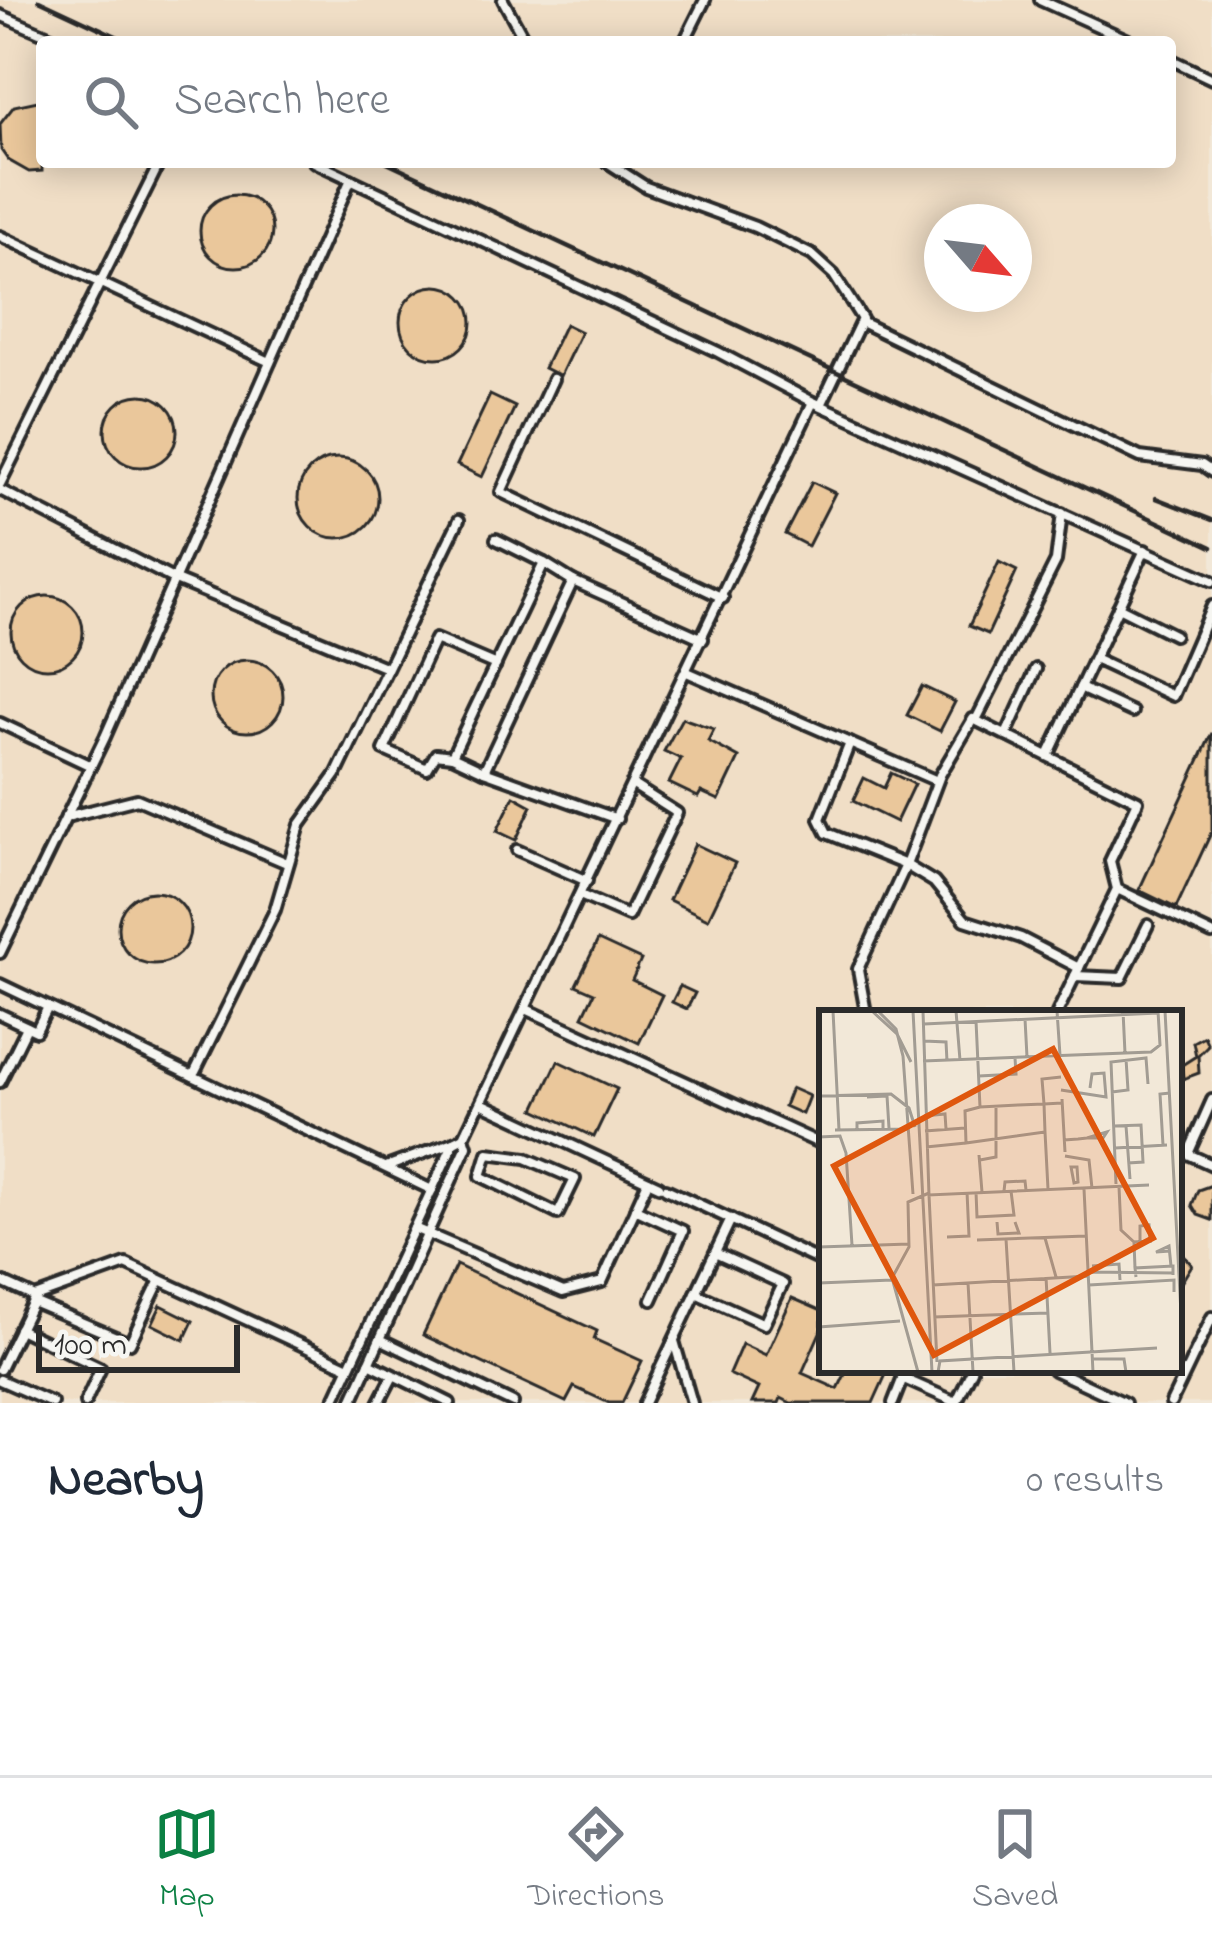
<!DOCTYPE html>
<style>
:root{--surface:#fff;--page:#f6f6f7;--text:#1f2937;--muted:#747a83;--line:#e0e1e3;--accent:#0b8043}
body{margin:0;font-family:"Indie Flower",sans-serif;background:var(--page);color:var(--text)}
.compass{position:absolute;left:924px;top:204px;width:108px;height:108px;border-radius:50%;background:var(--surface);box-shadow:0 6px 30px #0003;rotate:118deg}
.scale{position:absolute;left:36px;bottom:30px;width:204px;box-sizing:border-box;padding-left:12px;border:6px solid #2b2b2b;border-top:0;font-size:33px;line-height:42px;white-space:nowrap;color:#2b2b2b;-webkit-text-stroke:9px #f6f6f2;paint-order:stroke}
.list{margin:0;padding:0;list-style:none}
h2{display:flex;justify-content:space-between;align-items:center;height:156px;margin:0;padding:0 48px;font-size:51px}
h2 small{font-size:39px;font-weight:400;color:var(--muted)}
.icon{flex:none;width:66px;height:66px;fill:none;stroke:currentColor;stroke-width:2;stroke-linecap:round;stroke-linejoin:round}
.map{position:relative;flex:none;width:1212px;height:1403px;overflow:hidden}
.search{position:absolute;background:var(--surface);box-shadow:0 6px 30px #0003;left:36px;right:36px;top:36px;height:132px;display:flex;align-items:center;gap:30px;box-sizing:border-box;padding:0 42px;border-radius:12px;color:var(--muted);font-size:45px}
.sheet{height:372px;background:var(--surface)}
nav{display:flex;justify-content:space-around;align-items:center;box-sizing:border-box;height:168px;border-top:3px solid var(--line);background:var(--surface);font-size:33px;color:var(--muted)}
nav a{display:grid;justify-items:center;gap:6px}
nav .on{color:var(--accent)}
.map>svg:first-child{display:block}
.built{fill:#f0dec6;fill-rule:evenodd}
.building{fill:#eac79b;stroke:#2b2b2b;stroke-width:3}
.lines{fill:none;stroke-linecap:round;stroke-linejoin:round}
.lane-casing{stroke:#2b2b2b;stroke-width:16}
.lane{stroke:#f6f6f2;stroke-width:8}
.rail{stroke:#2b2b2b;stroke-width:4.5}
.inset-road{fill:none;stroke:#a29c93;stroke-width:3}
.view{fill:#df570e;fill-opacity:0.15;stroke:#df570e;stroke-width:6}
.inset-edge{fill:none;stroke:#2b2b2b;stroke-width:6}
</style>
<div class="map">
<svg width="1212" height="1403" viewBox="0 0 1212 1403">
<rect width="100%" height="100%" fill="#f2e8d8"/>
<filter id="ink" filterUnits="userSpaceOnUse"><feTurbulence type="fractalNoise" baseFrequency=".00833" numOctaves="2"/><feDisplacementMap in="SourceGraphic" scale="24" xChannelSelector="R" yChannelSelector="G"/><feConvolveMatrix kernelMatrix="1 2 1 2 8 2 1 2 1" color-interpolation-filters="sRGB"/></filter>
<g filter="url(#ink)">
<path class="built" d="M0 0H1212V1403H0ZM42 42H1170V162H42ZM942 222H1014V294H942ZM822 1013H1179V1370H822Z"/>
<g class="building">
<path d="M42 100V171L29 172 8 160 1 150 0 124 14 106Z"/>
<circle cx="236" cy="231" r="36"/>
<circle cx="436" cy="322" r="36"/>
<path d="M565 324 581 332 560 376 544 368Z"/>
<path d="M490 395 515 407 482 477 457 465Z"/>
<circle cx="141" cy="431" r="36"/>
<circle cx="338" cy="498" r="40"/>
<path d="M812 482 835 493 808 546 785 534Z"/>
<path d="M999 562 1017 571 988 634 969 626Z"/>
<circle cx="47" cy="632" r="36"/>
<circle cx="247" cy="696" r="36"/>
<path d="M922 686 955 702 940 731 907 715Z"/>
<path d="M682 718 714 729 708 741 739 758 719 800 701 792 698 797 669 783 681 759 664 751Z"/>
<path d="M1212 733V831L1176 908 1139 890Z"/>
<path d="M891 773 914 784 896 822 853 801 864 778 884 788Z"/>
<path d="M514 796 532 806 516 840 497 831Z"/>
<path d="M695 844 735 863 708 919 669 900Z"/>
<circle cx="154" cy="928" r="36"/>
<path d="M598 940 641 960 632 980 662 995 639 1043 583 1016 594 993 576 985Z"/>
<path d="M680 986 695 993 687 1009 672 1002Z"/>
<path d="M1204 1036 1208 1045 1198 1055 1199 1073 1183 1079 1182 1065 1196 1056 1193 1042Z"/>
<path d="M558 1061 617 1089 594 1137 535 1109Z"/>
<path d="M791 1088 809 1096 802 1114 784 1106Z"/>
<path d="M1212 1185V1220L1198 1215 1192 1205 1198 1190Z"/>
<path d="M1179 1250 1192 1265 1179 1286Z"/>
<path d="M456 1265 597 1331 594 1339 642 1361 622 1403H609L574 1387 566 1402 423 1335Z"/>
<path d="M792 1298 822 1311V1328L802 1373 838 1389 847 1370H888L873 1403H791L781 1398 779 1403H752L759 1388 729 1374 742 1344 766 1355Z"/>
<path d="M161 1305 193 1321 184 1340 152 1324Z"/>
</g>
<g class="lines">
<defs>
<g id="lane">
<path d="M503 0 526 42"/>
<path d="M1040 0 1133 42"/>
<path d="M0 15 63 42"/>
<path d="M684 42 705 0"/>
<path d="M1170 59 1212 79"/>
<path d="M314 162 718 352 813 402"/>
<path d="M607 162 646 187 755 227 812 255 834 275 862 319 821 405"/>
<path d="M0 236 270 362"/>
<path d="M861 322 1140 457 1202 465 1212 472"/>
<path d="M553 379 501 492 723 598"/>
<path d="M0 484 160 162"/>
<path d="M0 490 173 579 387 668"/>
<path d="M496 539 544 563"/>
<path d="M1118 607 1174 635"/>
<path d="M1094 659 1173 696 1212 606"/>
<path d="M687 672 937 781"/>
<path d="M1080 688 1132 712"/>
<path d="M976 720 1056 561 1062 513"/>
<path d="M0 723 91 766"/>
<path d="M1006 735 1036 669"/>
<path d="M850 743 820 819 827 833 906 865 934 882 965 920 1021 938 1079 968"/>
<path d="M452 756 436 754 427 769 384 750 435 639 496 665"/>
<path d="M1048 756 1145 550"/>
<path d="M484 771 452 756 544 563 573 581"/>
<path d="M66 817 137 799 287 863"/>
<path d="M617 819 484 771 573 581 703 639"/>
<path d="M517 850 587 881"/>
<path d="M1117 889 1212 934"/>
<path d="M580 895 628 916 677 813 633 785"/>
<path d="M0 953 105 737 351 179"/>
<path d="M1075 976 1122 978 1148 925"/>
<path d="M0 984 432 1190"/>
<path d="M526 1009 819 1143"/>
<path d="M866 1013 858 969 906 865 940 775 973 719 1138 801 1110 861 1117 889 1057 1013"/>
<path d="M0 1014 36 1031 48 1007"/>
<path d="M193 1076 275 910 300 825 336 775 459 520"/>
<path d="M0 1082 27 1027"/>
<path d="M1212 1100 1188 1154 1212 1165"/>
<path d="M481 1103 659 1186"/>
<path d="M488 1153 526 1158 575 1179 558 1214 481 1176Z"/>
<path d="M386 1167 454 1142"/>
<path d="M666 1189 822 1262"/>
<path d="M635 1209 683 1231 652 1300"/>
<path d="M414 1228 563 1292 602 1282 648 1181"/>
<path d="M0 1281 35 1297 0 1369"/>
<path d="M696 1293 764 1324 783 1284 715 1253"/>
<path d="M35 1297 126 1264 349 1367"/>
<path d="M33 1302 130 1343 160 1280"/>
<path d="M19 1329 101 1368 85 1403"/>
<path d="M380 1339 513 1403"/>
<path d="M674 1341 692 1403"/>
<path d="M369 1363 450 1403"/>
<path d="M1054 1370 1125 1403"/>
<path d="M902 1378 956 1402"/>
<path d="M0 1380 52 1403"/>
<path d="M353 1399 467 1146 464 1137 813 402 1212 581"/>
<path d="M333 1403 454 1142 464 1137"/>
<path d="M379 1403 393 1376"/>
<path d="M644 1403 731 1219"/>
<path d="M893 1403 906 1370"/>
<path d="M956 1403 972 1370"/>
<path d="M1171 1403 1212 1317"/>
</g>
</defs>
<use href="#lane" class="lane-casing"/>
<use href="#lane" class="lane"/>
<g class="rail">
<path d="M39 0 129 42"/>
<path d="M387 162 1212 547"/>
<path d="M1156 498 1212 520"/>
</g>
</g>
</g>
<g transform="translate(819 1010)">
<rect width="363" height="363" fill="#f2e8d8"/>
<path class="inset-road" d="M14 1 20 120M53 1 78 24 92 52M59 1 77 19 84 46 94 184M94 1 113 362M104 1 110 185 330 175M137 1 141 50M238 1 241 45M304 1 306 43M346 1 363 322M206 9 208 47M157 11 161 97M105 14 339 3M105 31 127 32 128 51M104 51 332 42 341 35 339 1M160 66 197 64 196 48M242 67 223 69 225 94 226 122 147 133 146 101 161 97 199 95 225 94 243 93M242 80 287 87 285 63 273 64 271 78M293 82 309 80 307 49M0 86 72 84 90 98 96 117M48 87 68 86 70 118M243 89 246 142M105 106 126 104 127 119M295 116 322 115 324 152 309 153M307 116 311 169M38 119V113L64 111V118M16 120 88 119M106 121 146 118M226 122 229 179M0 127 21 126 27 143 33 235M245 130 259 129 268 128H284L288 122 268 128M344 135 341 84 351 83M107 137 147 133M296 138 348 135M160 145 163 182M246 146 270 150 273 178M161 150 177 147V96M252 157H258L259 172 255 173ZM297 174 292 52 327 48 329 74M300 177 302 220 315 232M265 179 274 362M185 181 186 172 206 171 207 180M157 182 158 207 195 205 192 181M110 185 118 352M178 212 179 224 200 223 196 212M128 227 150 226 148 182M226 228 237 267M187 229 195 362M158 230 267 226M321 232V216L330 215 331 231M0 237 90 234M351 241 337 242 350 236 352 256M273 256 300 254 301 270M316 258 315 232 333 231M269 262 354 263M227 267 231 343M317 267 316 258 354 256V265M0 273 73 270M149 273 154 362M114 275 269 266M270 275 355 270V282M115 307 229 303M0 317 81 311M273 349H305L307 362M99 362 73 268 90 237 89 192 110 183M119 362 121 351 338 338"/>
<path class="view" d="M234 39 334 228 115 345 15 156Z"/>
<rect width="363" height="363" class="inset-edge"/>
</g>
</svg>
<svg class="compass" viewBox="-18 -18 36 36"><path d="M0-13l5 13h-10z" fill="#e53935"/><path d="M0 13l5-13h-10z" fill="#747a83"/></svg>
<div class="scale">100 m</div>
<div class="search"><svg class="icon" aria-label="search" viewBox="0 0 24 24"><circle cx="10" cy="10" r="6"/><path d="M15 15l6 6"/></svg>Search here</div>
</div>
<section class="sheet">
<h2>Nearby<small>0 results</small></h2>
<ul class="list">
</ul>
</section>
<nav>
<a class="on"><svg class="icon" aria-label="map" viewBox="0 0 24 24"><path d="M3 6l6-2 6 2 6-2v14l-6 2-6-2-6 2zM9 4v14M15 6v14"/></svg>Map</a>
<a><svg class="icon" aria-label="directions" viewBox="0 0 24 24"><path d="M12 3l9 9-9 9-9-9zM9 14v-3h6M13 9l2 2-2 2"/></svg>Directions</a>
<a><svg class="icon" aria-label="saved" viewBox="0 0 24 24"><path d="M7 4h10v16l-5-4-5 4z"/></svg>Saved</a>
</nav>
